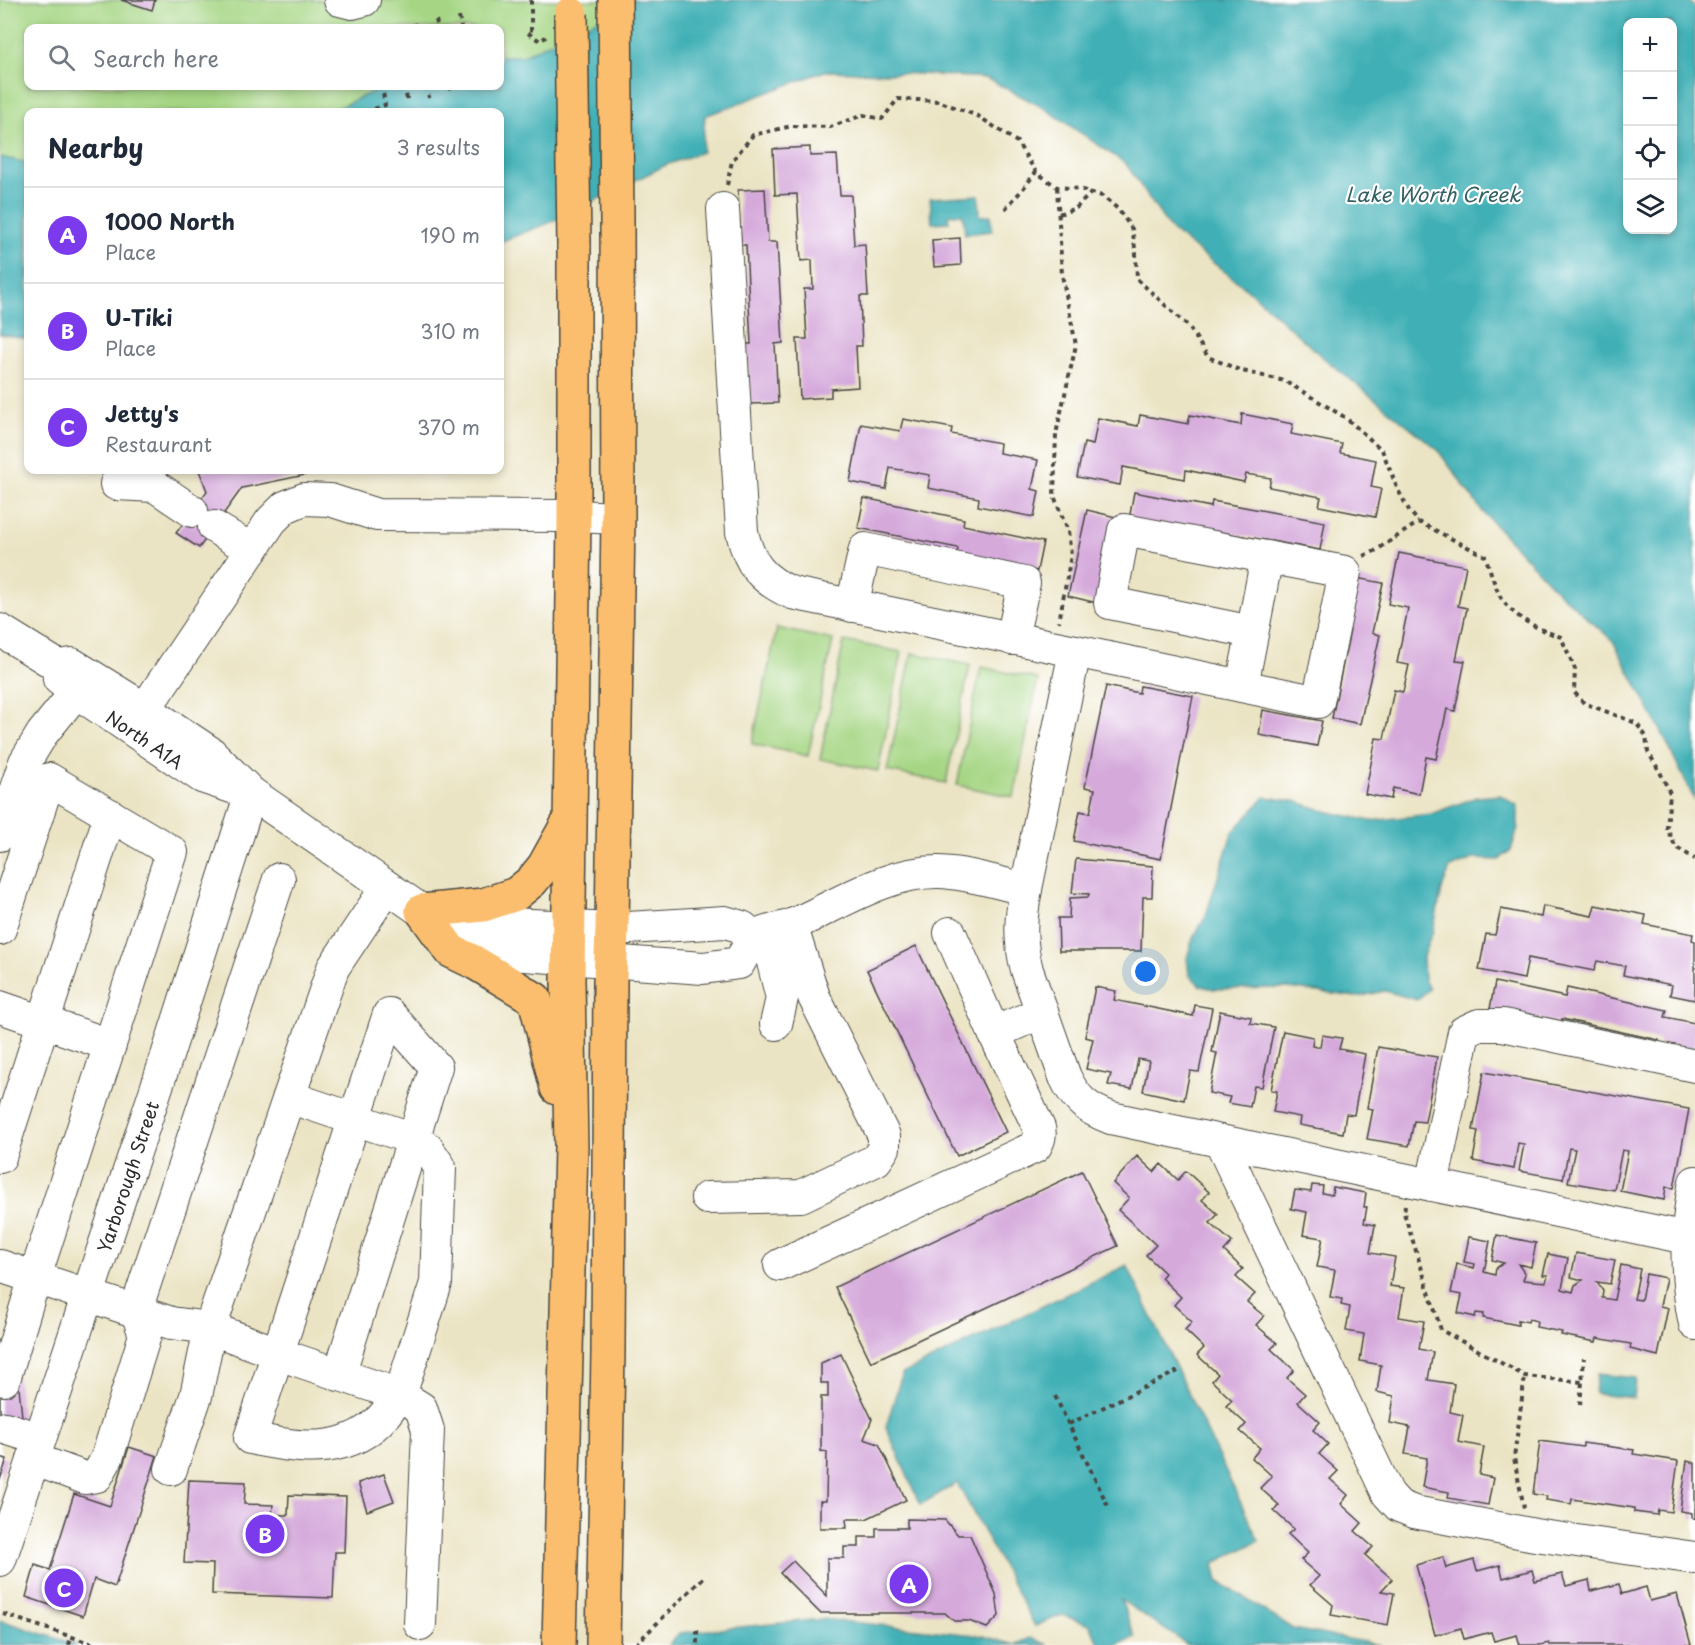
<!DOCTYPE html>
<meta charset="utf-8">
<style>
:root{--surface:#fff;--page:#f2f2f3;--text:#1f2937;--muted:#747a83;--line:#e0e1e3;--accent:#7c3aed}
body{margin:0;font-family:"Playpen Sans",sans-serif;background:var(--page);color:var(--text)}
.controls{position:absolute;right:18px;top:18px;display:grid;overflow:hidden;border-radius:12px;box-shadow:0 3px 9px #0003}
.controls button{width:54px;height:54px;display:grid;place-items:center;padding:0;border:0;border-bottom:2px solid var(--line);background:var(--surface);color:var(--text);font:30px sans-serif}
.you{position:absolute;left:1146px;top:972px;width:21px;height:21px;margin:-15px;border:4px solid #fff;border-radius:50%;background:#1a73e8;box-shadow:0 0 0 9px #1a73e833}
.badge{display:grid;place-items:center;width:39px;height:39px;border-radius:50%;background:var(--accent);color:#fff;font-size:20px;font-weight:700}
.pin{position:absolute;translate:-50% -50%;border:3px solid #fff;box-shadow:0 2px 6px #0006}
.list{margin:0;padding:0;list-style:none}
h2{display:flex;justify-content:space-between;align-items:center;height:78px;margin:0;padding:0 24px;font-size:26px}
h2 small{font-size:20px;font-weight:400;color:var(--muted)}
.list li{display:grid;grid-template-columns:39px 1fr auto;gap:18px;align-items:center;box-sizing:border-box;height:96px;padding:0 24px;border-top:2px solid var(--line)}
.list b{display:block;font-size:22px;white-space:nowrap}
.list p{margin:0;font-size:20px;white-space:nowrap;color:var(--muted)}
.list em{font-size:20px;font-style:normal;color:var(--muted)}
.icon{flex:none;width:33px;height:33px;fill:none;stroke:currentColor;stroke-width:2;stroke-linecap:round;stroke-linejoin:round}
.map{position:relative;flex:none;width:1695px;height:1645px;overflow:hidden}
.search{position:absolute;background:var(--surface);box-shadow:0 3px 9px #0003;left:24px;top:24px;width:480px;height:66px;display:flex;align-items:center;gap:15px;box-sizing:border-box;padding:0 21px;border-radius:12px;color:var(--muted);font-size:22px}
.panel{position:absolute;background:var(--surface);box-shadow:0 3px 9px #0003;left:24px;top:108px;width:480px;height:366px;border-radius:12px}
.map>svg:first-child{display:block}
.green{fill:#a6d684;stroke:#688058;stroke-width:1.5}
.water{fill:#3fb0b6;stroke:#356e70;stroke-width:1.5;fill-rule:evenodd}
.building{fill:#d5aadb}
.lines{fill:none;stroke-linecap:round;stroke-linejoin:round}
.minor-casing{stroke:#484742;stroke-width:34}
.major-casing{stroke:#484742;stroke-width:36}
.path{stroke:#484742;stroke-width:4;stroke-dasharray:4.5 4.5;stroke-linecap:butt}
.minor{stroke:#fff;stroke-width:32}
.major{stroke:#fabe6e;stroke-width:33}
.major-bridge-casing{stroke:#484742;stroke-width:36;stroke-linecap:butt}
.major-bridge{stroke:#fabe6e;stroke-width:33}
.labels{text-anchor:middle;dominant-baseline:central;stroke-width:4.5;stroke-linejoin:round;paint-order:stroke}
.street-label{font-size:18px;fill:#2b2b2b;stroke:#fff}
.water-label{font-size:20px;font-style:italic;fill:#336063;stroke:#fff}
</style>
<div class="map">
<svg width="1695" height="1645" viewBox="0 0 1695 1645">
<rect width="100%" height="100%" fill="#fff"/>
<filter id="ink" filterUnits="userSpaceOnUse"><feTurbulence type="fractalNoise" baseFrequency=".0167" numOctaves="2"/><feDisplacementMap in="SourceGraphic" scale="12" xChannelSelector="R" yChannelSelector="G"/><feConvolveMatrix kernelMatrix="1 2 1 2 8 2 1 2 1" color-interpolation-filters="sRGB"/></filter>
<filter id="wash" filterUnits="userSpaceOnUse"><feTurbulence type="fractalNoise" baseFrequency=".008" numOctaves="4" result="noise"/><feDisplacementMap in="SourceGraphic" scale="24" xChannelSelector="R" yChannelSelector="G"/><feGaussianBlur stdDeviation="1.35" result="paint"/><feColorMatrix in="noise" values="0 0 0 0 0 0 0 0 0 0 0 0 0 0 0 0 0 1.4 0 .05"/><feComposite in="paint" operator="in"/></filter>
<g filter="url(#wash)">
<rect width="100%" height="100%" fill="#ebe4c4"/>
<g class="green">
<path d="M0 0H633L626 6 522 56H500V28H28V86H385L329 112H28V163L0 157Z"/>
<path d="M777 628 833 640 808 756 752 744Z"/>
<path d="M844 641 902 652 878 771 820 759Z"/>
<path d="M912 653 970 665 946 783 887 771Z"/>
<path d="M981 667 1038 679 1014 797 957 785Z"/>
</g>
<g class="water">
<path d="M633 0H1689L1693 6 1695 7V801L1662 733 1613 641 1556 590 1483 512 1437 449 1321 356 1252 293 1170 229 1126 164 1044 108 986 78 921 74 825 71 705 116 702 152 666 165 549 223 500 242V112H329L385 86H500V56H522L626 6ZM1628 22H1672V230H1628Z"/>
<path d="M0 157 28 163V339L0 334Z"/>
<path d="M979 195 980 216 991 215 992 231 965 234 963 214 948 215 949 222 932 223 930 198Z"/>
<path d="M1500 795 1518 806V828L1511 850 1499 860 1473 859 1450 868 1442 889 1433 931 1423 956 1424 979 1429 989 1417 1000 1385 991 1356 997 1288 988 1214 989 1201 986 1189 975 1187 958 1193 938 1205 918 1232 833 1265 797 1295 801 1325 811 1371 821 1431 814 1477 797Z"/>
<path d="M1127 1265 1259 1541 1214 1563 1218 1581 1293 1629 1381 1645H1188L1121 1600 1135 1637 1117 1645H1100L1090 1625 1062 1615 1035 1626 957 1483 920 1505 886 1427 902 1374Z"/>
<path d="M1597 1374 1636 1378 1634 1398 1595 1394Z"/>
<path d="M823 1619 983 1636 1015 1645 1030 1638 1048 1645H669L679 1633Z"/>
<path d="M0 1620 77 1645H0Z"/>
</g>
<g id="blocks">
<g class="building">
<path d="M121 0H155L152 10Z"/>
<path d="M810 147V156L837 155 840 195H851L854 245 865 244 868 296H860L862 346H856L858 387 831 389V397L800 399 797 339H807L804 289H813L812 260 801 261 797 194 775 195 773 149Z"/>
<path d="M765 189 768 242H777L783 343 775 344 778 403 750 404 747 344H751L746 245H741L738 190Z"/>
<path d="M960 238 961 265 934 267 932 240Z"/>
<path d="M1242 414 1293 424 1291 434 1342 444 1340 453 1376 460 1371 487 1381 489 1375 517 1319 506 1321 497 1269 487 1271 478 1246 474 1244 482 1186 470 1185 479 1123 467 1120 485 1077 477 1084 443 1093 445 1098 418 1138 426 1140 415 1188 424 1190 415 1241 425Z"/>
<path d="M903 419 952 428 951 434 1000 443 999 453 1038 460 1032 489 1039 491 1034 517 978 506 979 498 928 488 930 475 890 468 886 489 850 482 861 424 900 431Z"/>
<path d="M199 470H309L310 474 242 488 199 548 176 533 207 491Z"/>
<path d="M1134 492 1211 507 1212 501 1325 522 1320 550 1210 530 1209 536 1129 520Z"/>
<path d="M864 498 964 519 963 525 1043 542 1037 571 957 554 958 548 858 528Z"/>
<path d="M1087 510 1116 517 1097 603 1068 596Z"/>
<path d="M1399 553 1466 566 1458 606 1467 608 1456 660 1465 661 1455 711 1447 709 1436 759 1426 757 1419 794 1393 788 1391 799 1365 794 1376 738 1384 739 1394 690 1403 692 1409 665 1397 663 1408 608 1388 604Z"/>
<path d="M1356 578 1383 583 1372 633 1380 635 1360 724 1332 718 1350 630 1345 629Z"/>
<path d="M1106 686 1139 693 1140 686 1193 696 1161 859 1074 841 1080 811 1090 813 1095 789 1085 787Z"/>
<path d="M1263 710 1322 721 1317 746 1259 735Z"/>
<path d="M1076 859 1153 866 1152 897H1143L1141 951H1059L1058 918H1069L1070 898 1088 897 1089 894 1072 893Z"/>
<path d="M1595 905 1646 915 1644 924 1693 934 1692 940 1695 941V1000L1670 995 1672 985 1623 975 1625 966 1597 961 1594 971 1528 958 1524 979 1479 970 1486 934 1495 935 1501 909 1541 917 1543 906 1592 916Z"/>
<path d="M916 946 1006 1132 957 1156 867 970Z"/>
<path d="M1495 982 1565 997 1567 988 1667 1010 1665 1017 1695 1023V1051L1658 1043 1659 1040 1562 1019 1561 1024 1490 1009Z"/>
<path d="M1095 987 1116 991 1114 1000 1193 1016 1195 1005 1212 1008 1199 1072 1190 1071 1184 1100 1143 1091 1149 1061 1138 1059 1132 1089 1108 1085 1111 1074 1086 1069 1093 1039 1085 1037Z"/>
<path d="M1220 1011 1251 1017 1250 1023 1274 1027 1262 1087 1254 1086 1250 1107 1228 1103 1230 1097 1209 1093 1217 1053 1212 1052Z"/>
<path d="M1283 1031 1313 1037 1312 1046 1320 1047 1322 1035 1342 1038 1339 1049 1365 1054 1354 1115 1346 1114 1343 1133 1299 1125 1300 1117 1273 1112 1277 1091 1271 1090Z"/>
<path d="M1378 1047 1437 1057 1425 1122 1414 1121 1409 1146 1367 1139 1373 1109 1367 1108Z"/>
<path d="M1484 1072 1689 1109 1674 1188 1666 1187 1664 1200 1620 1191 1628 1151 1622 1150 1614 1190 1568 1182 1575 1149 1569 1148 1563 1179 1519 1171 1524 1144 1518 1143 1514 1169 1473 1161 1478 1131 1473 1130Z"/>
<path d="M1137 1156 1154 1172 1161 1164 1178 1180 1186 1171 1209 1192 1202 1200 1218 1214 1210 1223 1232 1242 1224 1251 1243 1269 1236 1277 1255 1294 1247 1302 1264 1316 1256 1325 1277 1343 1271 1349 1294 1370 1287 1378 1305 1394 1298 1402 1320 1422 1313 1430 1328 1444 1319 1454 1338 1471 1330 1479 1348 1495 1341 1504 1362 1523 1355 1531 1373 1547 1365 1555 1392 1579 1381 1591 1394 1593 1388 1625 1331 1615 1333 1605 1310 1585 1319 1576 1301 1560 1308 1553 1288 1534 1294 1529 1274 1511 1279 1505 1260 1488 1272 1476 1252 1458 1260 1448 1240 1431 1246 1424 1226 1406 1232 1400 1212 1381 1218 1374 1197 1355 1204 1348 1185 1330 1192 1322 1174 1305 1181 1297 1161 1278 1165 1273 1146 1255 1156 1245 1118 1210 1129 1198 1113 1183Z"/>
<path d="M1082 1171 1118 1246 871 1362 835 1287Z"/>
<path d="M1312 1185 1323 1186 1322 1193 1332 1195 1333 1187 1366 1193 1364 1207H1367L1364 1223 1375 1225 1370 1253 1395 1257 1390 1286 1404 1288 1399 1317 1424 1321 1419 1349 1433 1352 1428 1380 1454 1384 1450 1412 1463 1415 1458 1442 1484 1447 1479 1475 1493 1478 1488 1505 1448 1498 1449 1492 1422 1487 1427 1458 1405 1454 1410 1427 1390 1423 1394 1396 1377 1392 1381 1365 1360 1361 1364 1334 1346 1331 1350 1307 1341 1305 1342 1299 1330 1297 1335 1270 1317 1267 1323 1238 1303 1235 1307 1212 1291 1209 1295 1190 1311 1192Z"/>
<path d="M1497 1235 1536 1243 1531 1267 1518 1264 1525 1274 1523 1280 1546 1282 1548 1275H1543L1548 1254 1568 1258 1562 1289 1573 1292 1575 1285 1583 1280 1571 1277 1576 1253 1615 1260 1610 1284 1597 1282 1603 1291 1602 1298 1614 1300 1621 1265 1640 1269 1634 1299 1641 1300 1646 1274 1666 1278 1660 1306 1668 1308 1658 1356 1630 1349 1631 1344 1597 1338 1596 1342 1561 1335 1562 1332 1536 1327 1537 1321 1529 1319 1528 1322 1518 1320V1325L1483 1318 1484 1314 1476 1313 1475 1317 1458 1313 1462 1295 1451 1293 1457 1264 1474 1268 1475 1264 1464 1262 1469 1237 1490 1241 1484 1272 1495 1275 1496 1268 1504 1263 1492 1260Z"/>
<path d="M841 1354 872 1419 864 1439 879 1444 906 1500 866 1519H846L847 1528H820V1501H826L827 1452 821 1451V1397H828V1383H821V1363Z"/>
<path d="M18 1378 23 1426 0 1428V1380Z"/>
<path d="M1540 1441 1583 1447V1443L1634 1450 1633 1454 1678 1461 1671 1512 1658 1510 1657 1515 1634 1512V1508L1572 1499 1571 1504 1546 1500 1547 1496 1533 1494Z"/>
<path d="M129 1447 157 1456 115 1587 94 1579 83 1616 26 1597 35 1565 50 1570 74 1494 110 1506Z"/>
<path d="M0 1457 7 1459 0 1480Z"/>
<path d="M1687 1461 1695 1463V1519L1692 1518V1513L1680 1511Z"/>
<path d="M384 1474 394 1501 367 1511 358 1483Z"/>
<path d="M189 1480 246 1482 244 1504 273 1505 272 1515H288L289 1495 346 1497 344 1552H335L333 1598 212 1594 213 1564 184 1563Z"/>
<path d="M907 1519 945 1520 958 1535H970L996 1594 999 1616 987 1628 969 1621H954L945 1613H820L780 1573 793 1561 827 1596V1558H844V1547H859V1537H876V1528H907Z"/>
<path d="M1443 1557 1446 1568 1474 1560 1477 1571 1500 1565 1503 1578 1532 1570 1535 1581 1562 1574 1566 1586 1589 1580 1591 1591 1619 1584 1622 1594 1646 1587 1650 1601 1677 1594 1691 1645H1550L1549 1643 1540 1645H1520L1517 1635 1494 1641 1491 1632 1464 1639 1461 1628 1435 1635 1416 1565Z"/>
</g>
</g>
</g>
<g filter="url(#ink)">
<use href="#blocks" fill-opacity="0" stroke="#484742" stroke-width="1.5"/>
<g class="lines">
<defs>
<g id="minor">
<path d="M340 0 352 3 364 0"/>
<path d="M723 209 742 532C749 564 762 580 792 593L1075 651 1026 889C1020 920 1019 939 1027 970L1065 1077C1076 1100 1087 1109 1111 1118L1220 1141 1388 1494 1399 1506 1414 1512 1535 1535 1695 1558"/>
<path d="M116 484 155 486 192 511"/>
<path d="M214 527 252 550"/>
<path d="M852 606 865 549 1024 583 1012 639"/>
<path d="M0 630 58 666 72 664 145 709 211 753 251 793 422 911 460 939 483 950 511 954 703 968 739 963C743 956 752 939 757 936 767 930 781 929 792 925 838 905 888 871 939 872 968 873 998 883 1026 889"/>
<path d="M1075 651 1318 702 1345 572 1124 530 1110 603 1252 632"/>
<path id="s1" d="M58 666 59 679 76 692 202 777 244 791"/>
<path d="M1242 686 1267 557"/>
<path d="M145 709 271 521 285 507 304 499 330 500 377 515 574 516 618 518"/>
<path d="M0 835 25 762 42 734 76 692"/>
<path d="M437 914 489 923 612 929 725 922 742 927 755 937"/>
<path d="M0 929 49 779 172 852 35 1277 4 1380"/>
<path d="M766 934 782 998 776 1024"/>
<path d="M0 1007 110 1045"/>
<path d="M994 1033 1042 1012"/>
<path d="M1220 1141 1687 1238"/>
<path d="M0 1157 110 815"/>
<path d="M1695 1182C1685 1230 1685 1277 1695 1324"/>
<path d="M1432 1185 1464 1032 1479 1025H1503L1695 1066"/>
<path d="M707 1198 801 1196 876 1160 884 1148V1136L814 997 791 925"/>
<path d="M780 1265 1035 1147C1039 1140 1041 1136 1039 1128L994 1033 950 933"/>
<path d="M0 1266 171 1323 210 1328 296 1360 400 1395 436 1283 440 1167 427 1148 414 1139 289 1097"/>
<path d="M339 1375 436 1067 389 1014 250 1438C295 1448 343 1456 379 1421 387 1413 393 1403 400 1395L421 1408 428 1430 420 1624"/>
<path d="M5 1428 40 1439"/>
<path d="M33 1459 85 1478 97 1476 107 1458 145 1335 136 1310 279 879"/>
<path d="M171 1469 196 1396 210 1328 333 968 387 887"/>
<path id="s2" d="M0 1560 167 1056 251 793"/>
</g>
<g id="major">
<path d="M422 911 451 951 474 962 535 999 557 1088"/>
<path d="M422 911 483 905 516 894 532 881 544 866 568 823"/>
<path d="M559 1645 571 1146 568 981 574 516V245"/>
<path d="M603 1645 608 1352 610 981 612 929 618 518 617 221 615 0"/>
</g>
</defs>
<use href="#minor" class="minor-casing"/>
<use href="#major" class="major-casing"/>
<g class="path">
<path d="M531 0V33H528L540 41 546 37"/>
<path d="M459 17 461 28"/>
<path d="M436 20 438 28"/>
<path d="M414 23 415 28"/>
<path d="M404 86 408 103"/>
<path d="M427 86 429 98"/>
<path d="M449 86 451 94"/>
<path d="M471 86 472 87"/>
<path d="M366 112 385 105 382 86"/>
<path d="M727 185 732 161 753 135 792 126 830 127 863 115 882 119 898 99 938 101 978 116 1017 142 1036 172 1057 187 1080 189 1102 196 1118 209 1132 229 1136 254 1137 279 1189 327 1208 357 1242 371 1285 381 1346 418 1382 450 1398 490 1410 512 1419 522 1485 556C1490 569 1494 584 1500 596 1512 617 1539 630 1561 637L1575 669 1574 692 1584 703 1636 723 1646 736 1648 752 1660 772 1670 793 1667 828 1675 846 1695 859"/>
<path d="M1057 187 1062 275 1076 345 1056 434 1054 496 1068 531 1071 555 1059 622"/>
<path d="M1005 209 1022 190 1036 172"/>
<path d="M1059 214 1076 208 1091 193"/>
<path d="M1364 556 1375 551 1419 522"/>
<path d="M1405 1205 1404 1213 1441 1330 1525 1376 1582 1382"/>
<path d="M1055 1396 1108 1506"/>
<path d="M1580 1405 1584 1358"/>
<path d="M1069 1424 1178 1371"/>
<path d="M1524 1508 1514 1458 1525 1376"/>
<path d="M3 1614 96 1645H116"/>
<path d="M697 1630V1645"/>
<path d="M69 1645 71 1637"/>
<path d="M637 1645 638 1642 705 1576"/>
</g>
<use href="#minor" class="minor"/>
<use href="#major" class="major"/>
<defs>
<path id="major-bridge" d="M571 14 574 245"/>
</defs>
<use href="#major-bridge" class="major-bridge-casing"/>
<use href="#major-bridge" class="major-bridge"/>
</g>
</g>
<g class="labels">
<g class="street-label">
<text stroke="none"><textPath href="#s1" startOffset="118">North A1A</textPath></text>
<text stroke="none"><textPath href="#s2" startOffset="404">Yarborough Street</textPath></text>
</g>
<g class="water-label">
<text x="1433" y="194">Lake Worth Creek</text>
</g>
</g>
</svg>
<div class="controls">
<button>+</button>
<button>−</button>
<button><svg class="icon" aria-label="locate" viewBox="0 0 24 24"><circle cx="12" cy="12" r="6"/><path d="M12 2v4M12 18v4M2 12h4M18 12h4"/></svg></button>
<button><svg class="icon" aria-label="layers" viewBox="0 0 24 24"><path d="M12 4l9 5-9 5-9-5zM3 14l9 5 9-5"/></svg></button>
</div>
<div class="you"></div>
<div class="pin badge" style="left:909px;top:1584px">A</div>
<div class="pin badge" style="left:265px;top:1534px">B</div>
<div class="pin badge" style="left:64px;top:1588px">C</div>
<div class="search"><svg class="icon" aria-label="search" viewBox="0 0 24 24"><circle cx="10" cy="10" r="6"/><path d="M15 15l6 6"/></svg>Search here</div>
<section class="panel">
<h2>Nearby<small>3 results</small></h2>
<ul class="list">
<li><span class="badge">A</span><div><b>1000 North</b><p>Place</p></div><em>190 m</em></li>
<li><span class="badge">B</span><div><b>U-Tiki</b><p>Place</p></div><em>310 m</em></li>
<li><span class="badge">C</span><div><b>Jetty's</b><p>Restaurant</p></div><em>370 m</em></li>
</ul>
</section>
</div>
